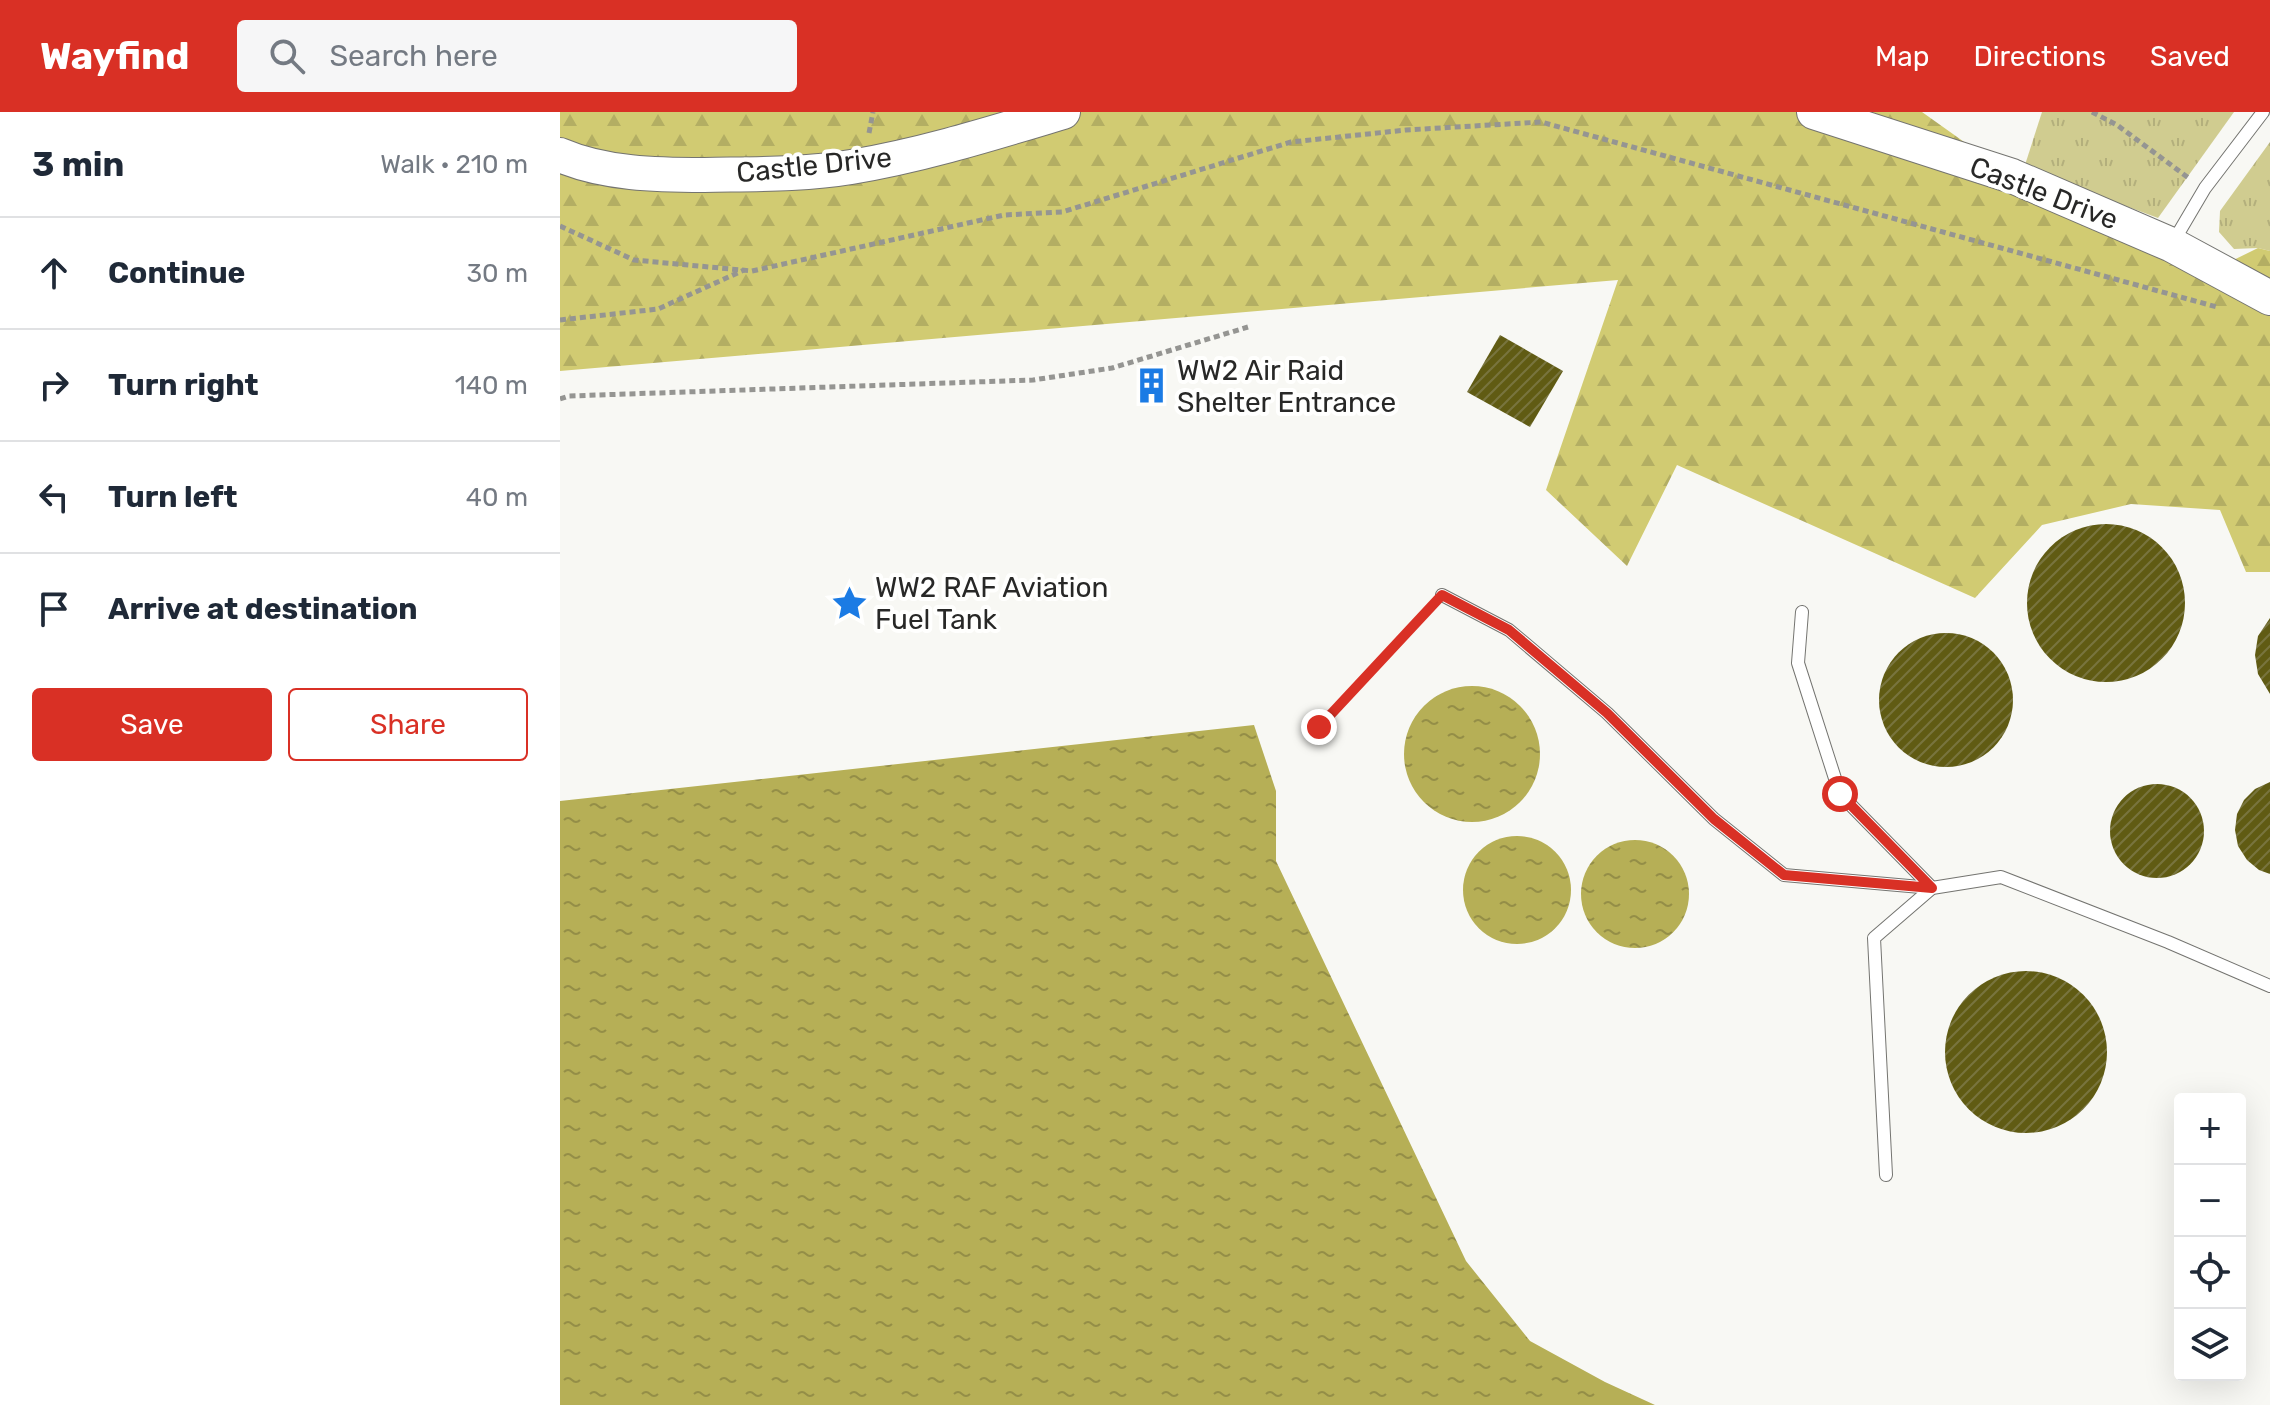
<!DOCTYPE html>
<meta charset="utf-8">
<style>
:root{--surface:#fff;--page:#f6f6f7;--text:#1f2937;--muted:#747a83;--line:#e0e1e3;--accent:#d93025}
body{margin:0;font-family:Rubik,sans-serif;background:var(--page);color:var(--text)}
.controls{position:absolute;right:24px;bottom:24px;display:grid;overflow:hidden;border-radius:8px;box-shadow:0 8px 32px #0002}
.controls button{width:72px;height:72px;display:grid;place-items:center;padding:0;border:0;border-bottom:2px solid var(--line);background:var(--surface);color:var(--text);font:40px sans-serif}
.stop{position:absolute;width:24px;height:24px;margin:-18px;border:6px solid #d93025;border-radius:50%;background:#fff}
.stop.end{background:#d93025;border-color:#fff;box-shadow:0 2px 8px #0008}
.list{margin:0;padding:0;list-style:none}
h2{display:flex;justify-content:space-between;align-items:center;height:104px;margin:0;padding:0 32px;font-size:34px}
h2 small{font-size:26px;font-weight:400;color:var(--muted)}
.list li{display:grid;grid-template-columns:52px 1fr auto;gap:24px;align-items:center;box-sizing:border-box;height:112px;padding:0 32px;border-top:2px solid var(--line)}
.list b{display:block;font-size:30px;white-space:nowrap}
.list em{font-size:26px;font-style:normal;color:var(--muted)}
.actions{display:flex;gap:16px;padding:24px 32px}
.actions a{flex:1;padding:18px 0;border:2px solid var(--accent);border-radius:8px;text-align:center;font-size:28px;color:var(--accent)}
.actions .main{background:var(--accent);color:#fff}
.icon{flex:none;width:44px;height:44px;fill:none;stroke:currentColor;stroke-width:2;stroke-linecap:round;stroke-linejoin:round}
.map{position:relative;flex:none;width:1710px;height:1293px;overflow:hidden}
header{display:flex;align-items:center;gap:48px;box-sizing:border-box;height:112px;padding:0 40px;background:var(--accent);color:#fff}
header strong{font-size:38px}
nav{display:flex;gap:44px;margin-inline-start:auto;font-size:28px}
.search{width:560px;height:72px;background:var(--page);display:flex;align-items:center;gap:20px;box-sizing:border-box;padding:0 28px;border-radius:8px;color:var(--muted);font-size:30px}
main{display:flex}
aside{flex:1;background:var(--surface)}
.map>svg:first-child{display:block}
.grass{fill:url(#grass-tufts)}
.forest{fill:url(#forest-firs)}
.water{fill:url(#water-ripples)}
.building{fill:url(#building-hatch)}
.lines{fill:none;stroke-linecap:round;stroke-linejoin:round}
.lane-casing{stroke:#747470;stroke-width:14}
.secondary-casing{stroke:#747470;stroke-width:36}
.path{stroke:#959592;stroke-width:5;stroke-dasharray:6 4;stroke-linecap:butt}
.lane{stroke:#fff;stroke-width:12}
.secondary{stroke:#fff;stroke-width:34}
.route{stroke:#d93025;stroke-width:10}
.labels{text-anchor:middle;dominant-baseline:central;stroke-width:8;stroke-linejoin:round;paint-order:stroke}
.street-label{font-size:28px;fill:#282827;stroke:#fffffe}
.poi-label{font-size:28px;fill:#282827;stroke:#fffffe;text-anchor:start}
</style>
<header>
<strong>Wayfind</strong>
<div class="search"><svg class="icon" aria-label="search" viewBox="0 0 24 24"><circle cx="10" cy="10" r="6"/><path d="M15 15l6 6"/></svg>Search here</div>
<nav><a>Map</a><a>Directions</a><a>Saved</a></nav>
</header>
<main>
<aside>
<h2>3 min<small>Walk · 210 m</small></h2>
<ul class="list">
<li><svg class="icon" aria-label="ahead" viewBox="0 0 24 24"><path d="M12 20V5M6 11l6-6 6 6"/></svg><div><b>Continue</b></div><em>30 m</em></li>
<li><svg class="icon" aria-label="right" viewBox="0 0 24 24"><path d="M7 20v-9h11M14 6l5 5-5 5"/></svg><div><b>Turn right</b></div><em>140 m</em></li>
<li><svg class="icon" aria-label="left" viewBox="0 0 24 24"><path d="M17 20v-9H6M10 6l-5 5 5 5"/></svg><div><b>Turn left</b></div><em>40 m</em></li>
<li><svg class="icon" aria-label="arrive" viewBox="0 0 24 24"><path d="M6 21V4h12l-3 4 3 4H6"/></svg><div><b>Arrive at destination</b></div></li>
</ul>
<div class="actions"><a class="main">Save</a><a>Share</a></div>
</aside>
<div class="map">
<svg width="1710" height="1293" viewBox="0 0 1710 1293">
<defs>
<pattern id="grass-tufts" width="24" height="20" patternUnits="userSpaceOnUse" patternTransform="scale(2)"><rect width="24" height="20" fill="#d0cc90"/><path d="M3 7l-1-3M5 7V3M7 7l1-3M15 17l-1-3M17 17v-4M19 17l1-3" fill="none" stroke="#b3af7c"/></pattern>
<pattern id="forest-firs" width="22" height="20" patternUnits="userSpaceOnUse" patternTransform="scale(2)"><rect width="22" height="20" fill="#d1cb72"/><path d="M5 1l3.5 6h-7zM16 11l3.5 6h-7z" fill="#b3ae63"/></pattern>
<pattern id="water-ripples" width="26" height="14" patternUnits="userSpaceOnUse" patternTransform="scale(2)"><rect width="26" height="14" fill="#b6af56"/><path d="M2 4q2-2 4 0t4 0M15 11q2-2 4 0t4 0" fill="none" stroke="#948e47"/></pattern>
<pattern id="building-hatch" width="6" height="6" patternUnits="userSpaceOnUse" patternTransform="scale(2)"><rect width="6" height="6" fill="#605b13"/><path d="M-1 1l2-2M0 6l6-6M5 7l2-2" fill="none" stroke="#78743e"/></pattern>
</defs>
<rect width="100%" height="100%" fill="#f8f8f4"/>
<g class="grass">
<path d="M1482 0H1674L1598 106 1464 56Z"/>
<path d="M1710 30V139L1698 136 1674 137 1659 120 1660 99Z"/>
</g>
<path class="forest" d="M0 0H1362L1452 64 1643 163 1698 136 1710 139V460H1686L1660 398 1571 392 1482 413 1415 486 1117 353 1067 454 986 378 1058 168 0 259Z"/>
<g class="water">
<circle cx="912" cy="642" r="68"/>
<path d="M694 613 716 679V749L906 1149 970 1229 1045 1270 1095 1293H0V689Z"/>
<circle cx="957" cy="778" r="54"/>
<circle cx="1075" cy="782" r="54"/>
</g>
<g class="building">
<path d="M940 223 1003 259 970 315 907 280Z"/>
<circle cx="1546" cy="491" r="79"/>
<path d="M1710 506V582L1698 562 1695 543 1698 524Z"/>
<circle cx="1386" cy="588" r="67"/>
<path d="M1710 670V762L1699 758 1687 748 1678 734 1675 718 1677 702 1684 688 1695 677Z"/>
<circle cx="1597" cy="719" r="47"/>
<circle cx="1466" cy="940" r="81"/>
</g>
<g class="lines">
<defs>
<g id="lane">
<path d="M1612 132 1645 76 1703 0"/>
<path d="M882 483 949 518 1047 601 1154 707 1224 763 1372 776"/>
<path d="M1242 500 1238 551 1280 682 1372 776"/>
<path d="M1326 1063 1314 826 1372 776 1441 765 1608 830 1710 874"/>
</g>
<g id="secondary">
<path d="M1254 0 1452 64 1612 133 1710 186"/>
<path d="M0 43C44 62 97 63 144 63 192 62 243 63 291 55 363 43 433 21 503 0"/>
</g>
</defs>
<use href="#lane" class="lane-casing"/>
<use href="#secondary" class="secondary-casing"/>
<g class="path">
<path d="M1532 0 1557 13 1630 67"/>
<path d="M309 21 313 0"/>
<path d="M0 114 74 148 192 159 444 103 502 100 731 30 846 18 981 10 1657 195"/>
<path d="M0 208 98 197 184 158"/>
<path d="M0 287 9 284 473 268 552 256 688 215"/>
<path d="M759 615 870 495"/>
</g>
<use href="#lane" class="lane"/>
<use href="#secondary" class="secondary"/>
</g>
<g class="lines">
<path class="route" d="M759 615 882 483 949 518 1047 601 1154 707 1224 763 1372 776 1280 682"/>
</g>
<defs>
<symbol id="building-bare" viewBox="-9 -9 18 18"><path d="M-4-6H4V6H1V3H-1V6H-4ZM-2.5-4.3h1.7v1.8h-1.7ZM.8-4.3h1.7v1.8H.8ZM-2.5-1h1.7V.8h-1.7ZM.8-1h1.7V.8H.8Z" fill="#1b7be4" stroke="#fffffe" stroke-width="2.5" paint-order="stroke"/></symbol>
<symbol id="sight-bare" viewBox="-9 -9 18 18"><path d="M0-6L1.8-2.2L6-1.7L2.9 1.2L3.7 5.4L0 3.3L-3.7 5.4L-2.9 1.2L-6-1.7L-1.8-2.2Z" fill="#1b7be4" stroke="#fffffe" stroke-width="2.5" paint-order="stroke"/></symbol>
</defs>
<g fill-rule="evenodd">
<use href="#building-bare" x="566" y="248" width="51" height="51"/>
<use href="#sight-bare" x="264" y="466" width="51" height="51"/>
</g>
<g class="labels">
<g class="street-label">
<text transform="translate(254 53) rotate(-6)">Castle Drive</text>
<text transform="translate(1484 81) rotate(21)">Castle Drive</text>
</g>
<g class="poi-label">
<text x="617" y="258">WW2 Air Raid<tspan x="617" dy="32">Shelter Entrance</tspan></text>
<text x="315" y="475">WW2 RAF Aviation<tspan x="315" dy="32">Fuel Tank</tspan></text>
</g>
</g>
</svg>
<div class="controls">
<button>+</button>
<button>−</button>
<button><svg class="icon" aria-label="locate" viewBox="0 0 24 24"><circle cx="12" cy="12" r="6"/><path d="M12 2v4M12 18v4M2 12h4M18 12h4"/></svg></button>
<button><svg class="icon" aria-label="layers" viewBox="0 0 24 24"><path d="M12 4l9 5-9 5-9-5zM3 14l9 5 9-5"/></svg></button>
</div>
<div class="stop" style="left:1280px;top:682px"></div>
<div class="stop end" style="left:759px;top:615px"></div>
</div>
</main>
